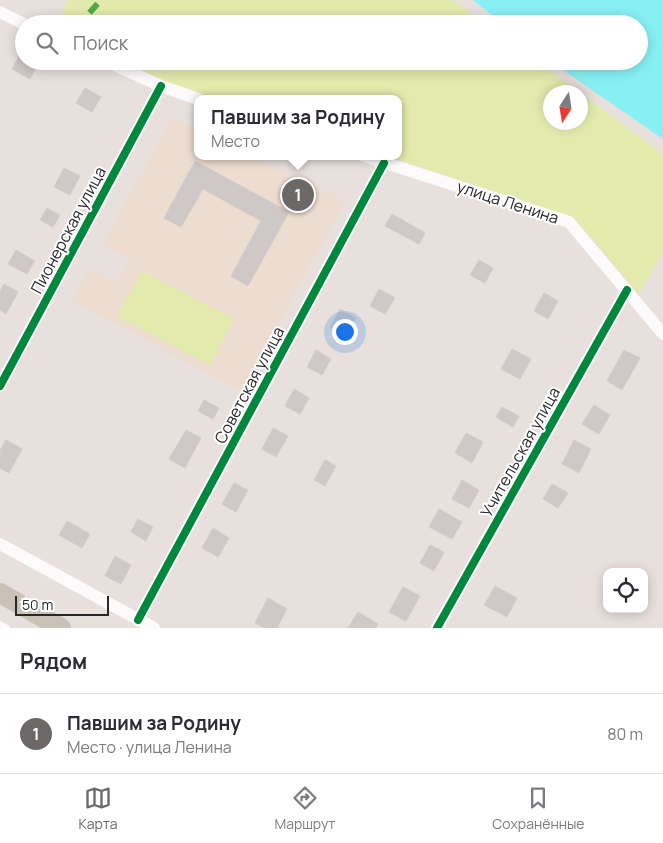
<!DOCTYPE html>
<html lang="ru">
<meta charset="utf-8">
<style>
:root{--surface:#fff;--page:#f7f7f7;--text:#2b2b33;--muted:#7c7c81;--line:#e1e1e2;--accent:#6b6867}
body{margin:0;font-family:Manrope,sans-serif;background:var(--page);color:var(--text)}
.controls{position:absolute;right:15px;bottom:15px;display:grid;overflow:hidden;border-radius:10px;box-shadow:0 2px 12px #0003}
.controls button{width:45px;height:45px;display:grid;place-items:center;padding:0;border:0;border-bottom:1px solid var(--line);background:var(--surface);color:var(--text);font:25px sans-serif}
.compass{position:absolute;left:543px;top:85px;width:45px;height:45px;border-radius:50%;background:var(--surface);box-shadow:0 2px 12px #0003;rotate:192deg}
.scale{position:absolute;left:15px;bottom:12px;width:94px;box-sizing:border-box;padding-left:5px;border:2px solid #282828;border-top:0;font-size:14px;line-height:18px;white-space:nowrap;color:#282828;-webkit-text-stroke:4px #fff;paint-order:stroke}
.you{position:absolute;left:344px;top:331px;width:18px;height:18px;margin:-12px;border:4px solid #fff;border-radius:50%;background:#1a73e8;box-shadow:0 0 0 8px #1a73e833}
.badge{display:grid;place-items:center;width:32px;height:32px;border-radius:50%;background:var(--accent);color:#fff;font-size:16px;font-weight:700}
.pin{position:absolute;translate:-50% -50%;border:2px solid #fff;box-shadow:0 1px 5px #0006}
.popup{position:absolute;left:194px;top:95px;width:208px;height:65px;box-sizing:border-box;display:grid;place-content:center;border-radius:10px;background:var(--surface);filter:drop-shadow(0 1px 4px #0005);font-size:16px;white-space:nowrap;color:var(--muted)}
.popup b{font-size:19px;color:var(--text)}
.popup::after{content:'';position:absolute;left:50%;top:100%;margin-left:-10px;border:10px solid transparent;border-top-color:var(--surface)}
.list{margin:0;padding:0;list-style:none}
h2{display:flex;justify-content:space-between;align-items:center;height:65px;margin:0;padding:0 20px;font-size:21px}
h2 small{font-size:16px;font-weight:400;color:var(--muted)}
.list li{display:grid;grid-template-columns:32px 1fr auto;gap:15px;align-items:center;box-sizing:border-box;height:80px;padding:0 20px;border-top:1px solid var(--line)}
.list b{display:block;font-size:19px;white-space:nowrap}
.list p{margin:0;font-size:16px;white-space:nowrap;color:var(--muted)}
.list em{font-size:16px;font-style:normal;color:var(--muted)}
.icon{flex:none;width:28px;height:28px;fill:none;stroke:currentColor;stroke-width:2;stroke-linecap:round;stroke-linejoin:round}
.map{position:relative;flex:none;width:663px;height:628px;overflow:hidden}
.search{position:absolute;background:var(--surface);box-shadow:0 2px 12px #0003;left:15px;right:15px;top:15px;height:55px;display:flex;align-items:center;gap:12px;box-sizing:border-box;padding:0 18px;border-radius:28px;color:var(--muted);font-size:19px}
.sheet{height:145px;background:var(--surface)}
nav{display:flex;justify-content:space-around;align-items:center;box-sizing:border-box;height:70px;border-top:1px solid var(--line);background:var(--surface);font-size:14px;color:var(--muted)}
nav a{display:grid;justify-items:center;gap:2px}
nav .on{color:var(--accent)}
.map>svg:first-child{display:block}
.education{fill:#eddcd0}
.pitch{fill:#e3eaae}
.water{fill:#87f0f3}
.building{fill:#cec9c6;stroke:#d3ccc9}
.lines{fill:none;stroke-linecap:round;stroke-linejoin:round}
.service{stroke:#fcfafa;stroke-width:6}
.minor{stroke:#fcfafa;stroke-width:12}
.primary{stroke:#cbc2b7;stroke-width:20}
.quiet{stroke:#53aa44;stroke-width:6;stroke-dasharray:12 6;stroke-linecap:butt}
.cycleway-casing{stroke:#fff;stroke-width:11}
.cycleway{stroke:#00873e;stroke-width:8}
.labels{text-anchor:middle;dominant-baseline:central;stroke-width:4;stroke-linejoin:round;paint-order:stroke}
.street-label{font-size:16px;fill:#282828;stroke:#fff}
</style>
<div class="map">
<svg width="663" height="628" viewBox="0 0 663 628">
<rect width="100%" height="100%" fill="#e8e0dd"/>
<path class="education" d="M173 117 198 129V156H254L346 201 241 391 72 301 90 269 117 283 130 261 102 244Z"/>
<g class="pitch">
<path d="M67 0H453L486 24H65L61 20Z"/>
<path d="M124 61H537L579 92H550V122H580L581 93 663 154V253L639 294 574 218 388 156H398V99H216L164 82Z"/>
<path d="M142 271 234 319 210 365 117 316Z"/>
</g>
<path class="water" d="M473 0H663V139L550 61H639V24H503Z"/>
<g class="building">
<path d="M20 54 24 56V61H34L38 64 30 79 12 69Z"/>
<path d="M85 88 101 97 92 112 76 103Z"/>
<path d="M195 161 289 212 248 286 231 276 261 221 203 189 181 227 164 218Z"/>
<path d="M64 168 80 176 70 195 54 187Z"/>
<path d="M47 208 60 215 53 227 40 220Z"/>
<path d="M392 214 425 233 419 244 385 226Z"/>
<path d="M16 250 35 261 27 274 8 264Z"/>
<path d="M479 260 493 268 485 283 470 275Z"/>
<path d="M4 284 18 292 6 314 0 310V291Z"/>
<path d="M379 289 395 298 385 314 370 306Z"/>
<path d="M544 293 558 301 548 319 534 311Z"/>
<path d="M340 309 356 318 345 336 330 328Z"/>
<path d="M512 349 531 359 520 379 501 369Z"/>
<path d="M316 350 331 359 322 375 307 367Z"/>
<path d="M624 350 640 358 622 390 607 381Z"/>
<path d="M294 389 309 398 300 414 285 406Z"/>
<path d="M204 400 219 408 213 419 198 411Z"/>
<path d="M594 405 610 415 599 434 582 424Z"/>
<path d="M502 407 519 416 513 427 496 417Z"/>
<path d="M273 428 288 436 276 457 262 449Z"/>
<path d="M186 430 201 438 185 468 169 459Z"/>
<path d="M466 433 483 442 472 463 455 453Z"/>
<path d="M6 440 22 449 9 473 0 468V450Z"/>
<path d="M574 440 591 449 579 473 562 464Z"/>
<path d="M325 460 336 466 325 486 314 480Z"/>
<path d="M462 480 479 490 469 508 452 499Z"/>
<path d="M234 483 248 490 236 512 222 504Z"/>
<path d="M552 484 568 493 558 508 543 499Z"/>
<path d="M439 509 462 522 452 539 429 527Z"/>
<path d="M138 519 153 527 146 541 131 532Z"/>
<path d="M67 521 90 534 82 548 59 535Z"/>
<path d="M213 528 229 538 218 557 202 548Z"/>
<path d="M430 545 444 552 434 571 420 563Z"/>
<path d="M115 556 131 565 121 584 105 576Z"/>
<path d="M495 586 517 598 507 617 484 605Z"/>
<path d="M403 587 420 596 406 621 389 612Z"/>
<path d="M268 598 287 609 277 628H264L255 623Z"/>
<path d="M358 612 378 624 376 628H348Z"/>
</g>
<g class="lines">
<path class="service" d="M0 624 7 628"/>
<g class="minor">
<path d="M0 12 24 24"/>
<path d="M106 61 161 86 198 99"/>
<path d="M364 156 569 222 663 334"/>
<path d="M0 386 161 86"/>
<path d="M0 544 154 628"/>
<path d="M138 620 384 163"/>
<path d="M437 628 627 290"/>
</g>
<path class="primary" d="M0 593 61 628"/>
<path class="quiet" d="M76 24 81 22 101 0"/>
<defs>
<g id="cycleway">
<path d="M0 386 161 86"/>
<path d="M138 620 384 163"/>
<path d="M437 628 627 290"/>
</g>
</defs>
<use href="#cycleway" class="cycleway-casing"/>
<use href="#cycleway" class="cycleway"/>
</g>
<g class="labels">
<g class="street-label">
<text transform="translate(508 202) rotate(18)">улица Ленина</text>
<text transform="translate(68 230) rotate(-62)">Пионерская улица</text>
<text transform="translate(249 385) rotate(-62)">Советская улица</text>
<text transform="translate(520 452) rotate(-61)">Учительская улица</text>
</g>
</g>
</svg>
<div class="controls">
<button><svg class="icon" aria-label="locate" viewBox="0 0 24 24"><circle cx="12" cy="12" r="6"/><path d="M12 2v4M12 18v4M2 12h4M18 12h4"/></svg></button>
</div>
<svg class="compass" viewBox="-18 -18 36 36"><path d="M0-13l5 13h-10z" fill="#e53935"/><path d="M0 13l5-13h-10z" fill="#7c7c81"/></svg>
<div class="scale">50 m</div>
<div class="you"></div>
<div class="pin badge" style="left:298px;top:195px">1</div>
<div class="popup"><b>Павшим за Родину</b>Место</div>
<div class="search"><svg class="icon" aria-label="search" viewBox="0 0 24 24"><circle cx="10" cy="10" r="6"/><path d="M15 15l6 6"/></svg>Поиск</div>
</div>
<section class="sheet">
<h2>Рядом<small></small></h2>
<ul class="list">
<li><span class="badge">1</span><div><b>Павшим за Родину</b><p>Место · улица Ленина</p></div><em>80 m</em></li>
</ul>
</section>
<nav>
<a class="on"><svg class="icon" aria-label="map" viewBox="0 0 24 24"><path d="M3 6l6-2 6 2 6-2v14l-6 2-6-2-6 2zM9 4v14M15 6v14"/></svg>Карта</a>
<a><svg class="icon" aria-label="directions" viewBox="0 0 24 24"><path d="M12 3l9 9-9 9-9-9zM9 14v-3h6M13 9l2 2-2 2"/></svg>Маршрут</a>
<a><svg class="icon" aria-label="saved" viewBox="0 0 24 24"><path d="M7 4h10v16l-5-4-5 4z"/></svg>Сохранённые</a>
</nav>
